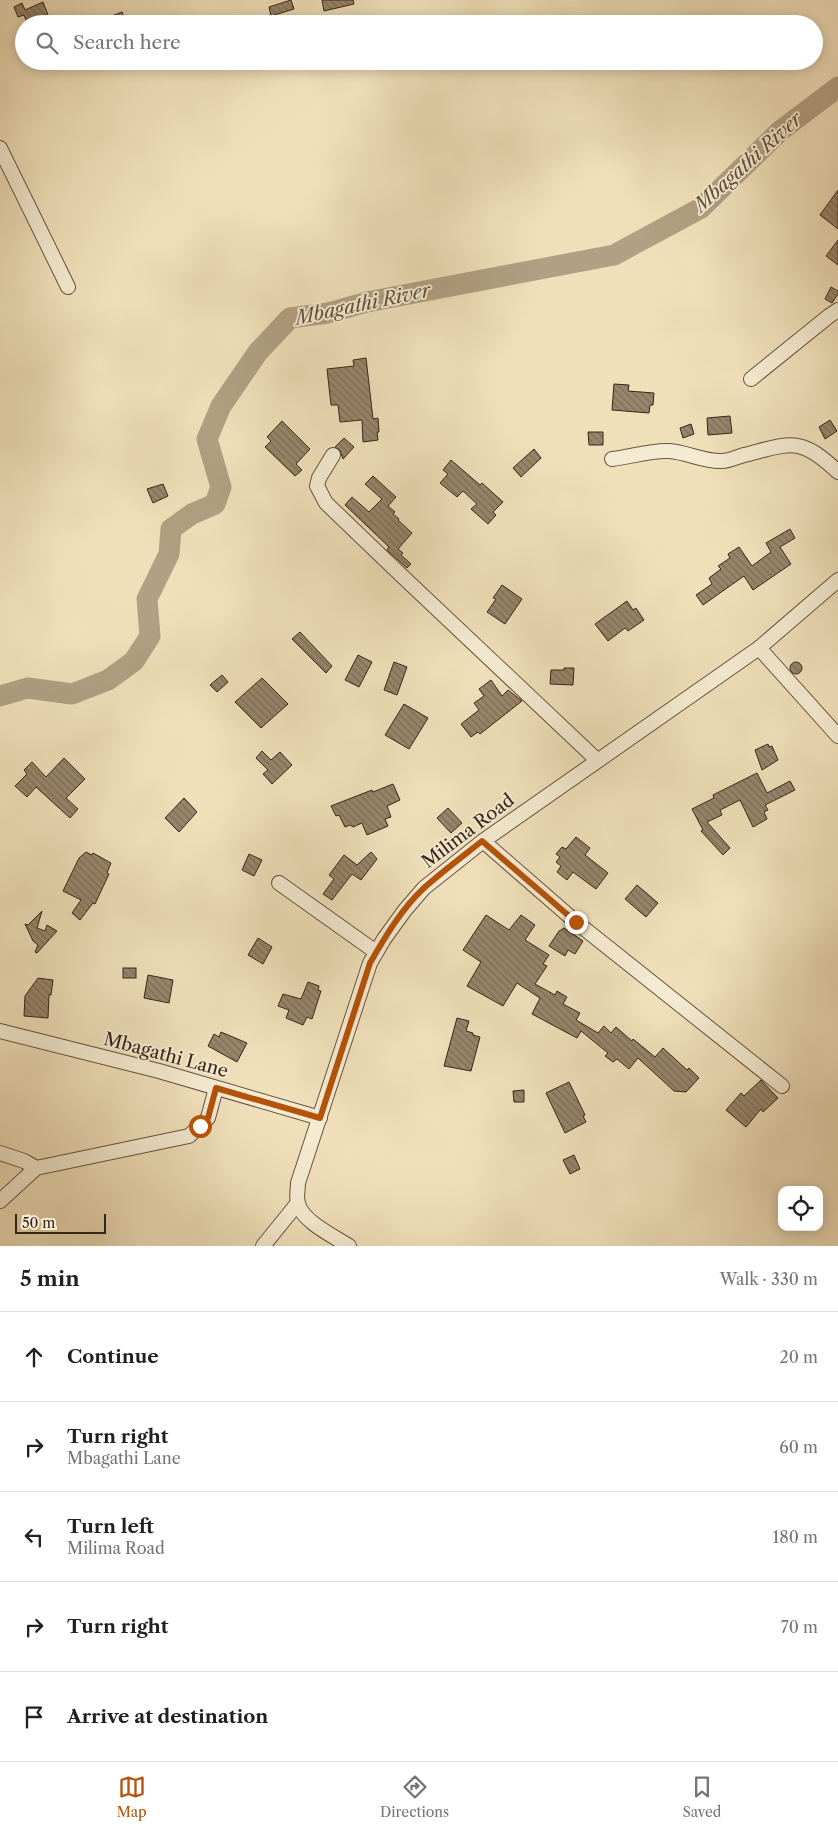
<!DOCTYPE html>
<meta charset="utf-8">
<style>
:root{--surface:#fff;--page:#f2f2f2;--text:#202124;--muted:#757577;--line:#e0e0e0;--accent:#b45309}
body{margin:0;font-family:"Libre Caslon Text",serif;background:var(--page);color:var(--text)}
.controls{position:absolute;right:15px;bottom:15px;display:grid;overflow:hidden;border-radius:10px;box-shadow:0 2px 12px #0003}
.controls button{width:45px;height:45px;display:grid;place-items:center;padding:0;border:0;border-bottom:1px solid var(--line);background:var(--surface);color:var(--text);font:25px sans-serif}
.scale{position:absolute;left:15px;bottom:12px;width:91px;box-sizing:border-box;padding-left:5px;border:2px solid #382418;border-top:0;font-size:14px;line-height:18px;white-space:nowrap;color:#382418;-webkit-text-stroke:4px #f5ebd2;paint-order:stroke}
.stop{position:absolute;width:15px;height:15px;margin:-11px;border:4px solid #b45309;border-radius:50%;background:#fff}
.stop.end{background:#b45309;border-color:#fff;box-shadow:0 1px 5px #0008}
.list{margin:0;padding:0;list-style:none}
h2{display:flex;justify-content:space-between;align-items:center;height:65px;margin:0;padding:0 20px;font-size:21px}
h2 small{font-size:16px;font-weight:400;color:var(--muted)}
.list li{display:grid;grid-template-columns:32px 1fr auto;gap:15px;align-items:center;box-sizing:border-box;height:90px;padding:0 20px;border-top:1px solid var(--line)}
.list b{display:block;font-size:19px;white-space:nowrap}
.list p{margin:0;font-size:16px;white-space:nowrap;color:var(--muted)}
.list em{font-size:16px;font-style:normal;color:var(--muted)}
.icon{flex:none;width:28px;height:28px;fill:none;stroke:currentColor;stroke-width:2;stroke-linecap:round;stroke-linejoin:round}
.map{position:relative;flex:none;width:838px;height:1246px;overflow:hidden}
.search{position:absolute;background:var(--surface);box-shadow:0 2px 12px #0003;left:15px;right:15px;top:15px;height:55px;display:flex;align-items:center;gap:12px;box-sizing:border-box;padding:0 18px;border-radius:28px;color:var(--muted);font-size:19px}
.sheet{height:515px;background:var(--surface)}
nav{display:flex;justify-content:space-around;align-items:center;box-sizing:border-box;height:70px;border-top:1px solid var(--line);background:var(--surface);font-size:14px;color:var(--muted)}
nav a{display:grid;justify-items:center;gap:2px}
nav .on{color:var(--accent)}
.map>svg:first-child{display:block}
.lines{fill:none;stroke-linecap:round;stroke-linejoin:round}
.river{stroke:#b1a083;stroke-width:21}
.building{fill:url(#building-back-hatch);stroke:#382418}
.minor-casing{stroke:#665340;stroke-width:16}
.minor{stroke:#f5ebd2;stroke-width:14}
.route{stroke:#b45309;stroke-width:6}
.labels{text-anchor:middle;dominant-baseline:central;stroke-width:4;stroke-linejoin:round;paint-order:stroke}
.street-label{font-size:18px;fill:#382418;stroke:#f5ebd2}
.water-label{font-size:19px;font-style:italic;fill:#624f3d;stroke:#f5ebd2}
</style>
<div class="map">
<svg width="838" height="1246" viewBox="0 0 838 1246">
<defs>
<pattern id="building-back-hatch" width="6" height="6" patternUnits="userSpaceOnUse" patternTransform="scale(1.25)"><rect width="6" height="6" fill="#98866c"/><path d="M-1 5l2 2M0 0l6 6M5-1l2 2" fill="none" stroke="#7d6d58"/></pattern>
</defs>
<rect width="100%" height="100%" fill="#f0e0ba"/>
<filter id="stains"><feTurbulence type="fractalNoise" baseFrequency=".004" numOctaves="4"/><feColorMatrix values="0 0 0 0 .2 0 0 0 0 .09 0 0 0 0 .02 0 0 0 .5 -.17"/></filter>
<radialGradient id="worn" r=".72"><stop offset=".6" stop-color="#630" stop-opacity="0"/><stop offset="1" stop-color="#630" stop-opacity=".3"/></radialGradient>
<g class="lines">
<path class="river" d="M0 696 28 688 72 694 108 680 134 661 150 636 147 599 169 554 171 529 192 514 215 504 221 487 207 439 221 406 258 352 290 318 328 313 367 302 614 255 701 208 780 131 838 87"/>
</g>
<g class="building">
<path d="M291 0 294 9 271 16 269 7Z"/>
<path d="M322 0H353L354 4 324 11Z"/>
<path d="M43 2 48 15 44 16 45 20 35 24H32L30 19 26 20 24 15 18 17 14 7 22 3 25 10Z"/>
<path d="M122 12 127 24H94V23Z"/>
<path d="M838 190V229L820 215Z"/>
<path d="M838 240V265L826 256Z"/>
<path d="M831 287 838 291V294L832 303 825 299Z"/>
<path d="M366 358 373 419 378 418 379 432H377L378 440 363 442 362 420 340 422 338 405H331L327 369 354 366 353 360Z"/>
<path d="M614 384 629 385 628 391 654 393 653 405H650L649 413 612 410Z"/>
<path d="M730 416 732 433 708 435 707 418Z"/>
<path d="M830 420 837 431 825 439 819 427Z"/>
<path d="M282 421 310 449 296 464 302 470 295 476 265 447 271 441 267 437Z"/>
<path d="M691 424 694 434 683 438 680 428Z"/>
<path d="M588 432H603V445H589Z"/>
<path d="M344 438 354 447 343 459 340 450 335 447Z"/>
<path d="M534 449 541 458 521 477 513 468Z"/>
<path d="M451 460 480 485 482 483 503 502 493 512 496 515 488 524 471 509 477 504 463 491 457 497 440 483 448 474 443 470Z"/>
<path d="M373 476 396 497 388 506 395 512 393 514 399 519 398 520 412 533 398 549 403 553 401 555 411 564 407 568 387 550 389 547 345 505 352 497 369 512 382 499 365 484Z"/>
<path d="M163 484 168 496 153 503 147 489Z"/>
<path d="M790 529 795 538 780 547 791 564 753 590 744 576 703 605 696 595 712 584 709 578 721 569 718 566 730 558 728 554 739 547 752 566 771 552 766 543Z"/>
<path d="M502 585 522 599 505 624 487 612 496 599 493 598Z"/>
<path d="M627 601 633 610 636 608 644 620 628 631 625 628 608 641 595 624Z"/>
<path d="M300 632 332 666 326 673 292 639Z"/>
<path d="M358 655 372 662 359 687 345 680Z"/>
<circle cx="796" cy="668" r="6"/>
<path d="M394 662 407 667 397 695 384 690Z"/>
<path d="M564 668H574L573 685 550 684 551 670H564Z"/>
<path d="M222 675 228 682 217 692 210 685Z"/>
<path d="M262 678 288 704 261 728 235 702Z"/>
<path d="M491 680 502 696 508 690 522 701 480 734 478 732 471 737 461 724 479 710 474 703 484 696 479 689Z"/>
<path d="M404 704 428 718 409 749 385 735Z"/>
<path d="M768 744 769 747 772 746 778 760 762 770 755 750Z"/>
<path d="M262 751 271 760 280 752 292 765 272 784 263 774 268 770 256 758Z"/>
<path d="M64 758 85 779 66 798 78 809 70 818 36 787 27 797 15 786 27 774 24 770 32 762 46 777Z"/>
<path d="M757 773 767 793 790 781 795 790 765 805 768 810 764 812 767 819 753 827 740 800 720 810 722 815 707 822 730 848 723 855 701 831 703 830 692 809 714 798 713 795Z"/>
<path d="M393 784 400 800 387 806 391 817 385 819 388 826 367 835 362 823 353 827 350 825 345 827 339 815 336 816 331 806 372 790 373 792Z"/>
<path d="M184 798 197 812 179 832 165 818Z"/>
<path d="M448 808 462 823 451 833 437 818Z"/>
<path d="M576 837 590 848 585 855 608 873 596 889 573 872 567 880 557 872 561 866 556 862 560 857 556 854 562 847 566 849Z"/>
<path d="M86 852 92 855 93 853 111 863 107 873 109 874 95 904 93 903 80 920 72 913 81 900 63 891 79 858Z"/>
<path d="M371 852 377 859 361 880 352 874 332 900 323 894 334 879 329 875 344 855 357 865Z"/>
<path d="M249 854 262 860 254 876 242 870Z"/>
<path d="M637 885 658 903 646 917 625 899Z"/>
<path d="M42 911 37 928 45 931 47 925 57 931 37 953 35 952 38 945 33 941 25 924 28 925Z"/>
<path d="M486 915 509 930 521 915 535 925 525 940 549 955 543 964 547 966 535 984 555 995 557 991 567 997 563 1004 580 1013 576 1020 598 1033 604 1026 611 1033 616 1027 632 1041 633 1039 655 1057 663 1048 687 1070 689 1068 699 1078 686 1092 674 1091 638 1058 629 1069 617 1059 613 1062 605 1056 608 1053 581 1031 577 1038 532 1014 540 998 517 983 503 1006 467 986 481 962 463 950Z"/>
<path d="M564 928 583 941 575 954 568 950 565 956 549 946 559 931Z"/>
<path d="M258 938 272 947 263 964 248 955Z"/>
<rect x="123" y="968" width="13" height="10"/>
<path d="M148 975 173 980 169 1003 144 998Z"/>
<path d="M38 978 53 980 51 995H49L48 1018 24 1016 25 996Z"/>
<path d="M308 982 319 986 318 990 321 991 312 1019 307 1017 303 1025 286 1018 289 1010 278 1006 283 994 301 999Z"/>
<path d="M457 1018 469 1021 466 1031 473 1033V1035L480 1037 471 1071 444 1066Z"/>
<path d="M221 1032 247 1043 237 1062 208 1046 214 1034 219 1037Z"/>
<path d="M761 1080 778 1098 763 1112 761 1109 746 1127 726 1110 741 1093 744 1096Z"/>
<path d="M569 1082 585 1115 583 1116 586 1122 565 1133 546 1093Z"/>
<path d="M524 1090V1102H514L513 1091Z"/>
<path d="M574 1155 580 1169 570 1174 563 1160Z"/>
</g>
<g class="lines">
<defs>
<g id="minor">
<path d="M0 148 68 287"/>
<path d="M751 379 829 316 838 310"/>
<path d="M333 455 319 478 317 486 326 503 401 575 597 760"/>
<path d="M612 459C629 457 652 450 669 451 686 452 705 462 722 461 729 461 737 457 744 455 792 443 800 436 838 472"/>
<path d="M759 648 838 736"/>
<path d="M483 841 576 922 782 1086"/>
<path d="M279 883 376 952"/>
<path d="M0 1031 159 1071 320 1118"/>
<path d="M0 1153 24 1161 36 1168"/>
<path d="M0 1201 36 1168 189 1136 208 1118 216 1088"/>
<path d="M263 1246 297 1204"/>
<path d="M349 1246C335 1237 301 1221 298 1203 296 1198 298 1189 298 1183L370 963 384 939 405 910 424 888 483 841 759 648 838 580"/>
</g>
</defs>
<use href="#minor" class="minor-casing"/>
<use href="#minor" class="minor"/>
</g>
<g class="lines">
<path class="route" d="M200 1126 208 1118 216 1088 320 1118 370 963C385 937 402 908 425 887 443 871 463 856 482 841L576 922"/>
</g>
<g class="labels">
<g class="street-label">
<text transform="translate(468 831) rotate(-37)">Milima Road</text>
<text transform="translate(166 1055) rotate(15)">Mbagathi Lane</text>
</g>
<g class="water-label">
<text transform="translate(748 162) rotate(-42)">Mbagathi River</text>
<text transform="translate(363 304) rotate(-12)">Mbagathi River</text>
</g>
</g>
<rect width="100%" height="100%" filter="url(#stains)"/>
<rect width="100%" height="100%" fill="url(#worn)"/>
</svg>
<div class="controls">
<button><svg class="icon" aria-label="locate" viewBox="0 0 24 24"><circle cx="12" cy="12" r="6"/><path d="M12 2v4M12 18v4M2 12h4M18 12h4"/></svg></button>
</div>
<div class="scale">50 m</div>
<div class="stop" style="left:200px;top:1126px"></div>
<div class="stop end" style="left:576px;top:922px"></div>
<div class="search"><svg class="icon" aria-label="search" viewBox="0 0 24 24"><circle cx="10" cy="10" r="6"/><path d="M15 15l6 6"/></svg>Search here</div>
</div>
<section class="sheet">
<h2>5 min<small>Walk · 330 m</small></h2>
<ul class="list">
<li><svg class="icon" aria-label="ahead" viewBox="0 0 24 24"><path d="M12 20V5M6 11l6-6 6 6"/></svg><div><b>Continue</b></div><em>20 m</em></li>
<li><svg class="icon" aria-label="right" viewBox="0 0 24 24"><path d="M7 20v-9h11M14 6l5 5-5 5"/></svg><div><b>Turn right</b><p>Mbagathi Lane</p></div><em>60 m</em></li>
<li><svg class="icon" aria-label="left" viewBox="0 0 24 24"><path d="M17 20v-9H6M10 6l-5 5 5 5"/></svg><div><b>Turn left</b><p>Milima Road</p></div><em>180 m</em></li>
<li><svg class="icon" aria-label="right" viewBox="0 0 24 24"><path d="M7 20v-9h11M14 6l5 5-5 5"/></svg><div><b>Turn right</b></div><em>70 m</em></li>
<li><svg class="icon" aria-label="arrive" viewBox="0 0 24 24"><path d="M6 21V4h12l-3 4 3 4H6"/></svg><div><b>Arrive at destination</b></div></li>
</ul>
</section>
<nav>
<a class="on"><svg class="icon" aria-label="map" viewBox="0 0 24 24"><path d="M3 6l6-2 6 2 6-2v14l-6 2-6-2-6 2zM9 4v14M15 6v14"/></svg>Map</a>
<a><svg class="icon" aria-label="directions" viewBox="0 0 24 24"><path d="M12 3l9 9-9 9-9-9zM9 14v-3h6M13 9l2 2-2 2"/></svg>Directions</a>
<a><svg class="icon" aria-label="saved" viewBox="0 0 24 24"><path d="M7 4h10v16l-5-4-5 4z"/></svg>Saved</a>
</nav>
